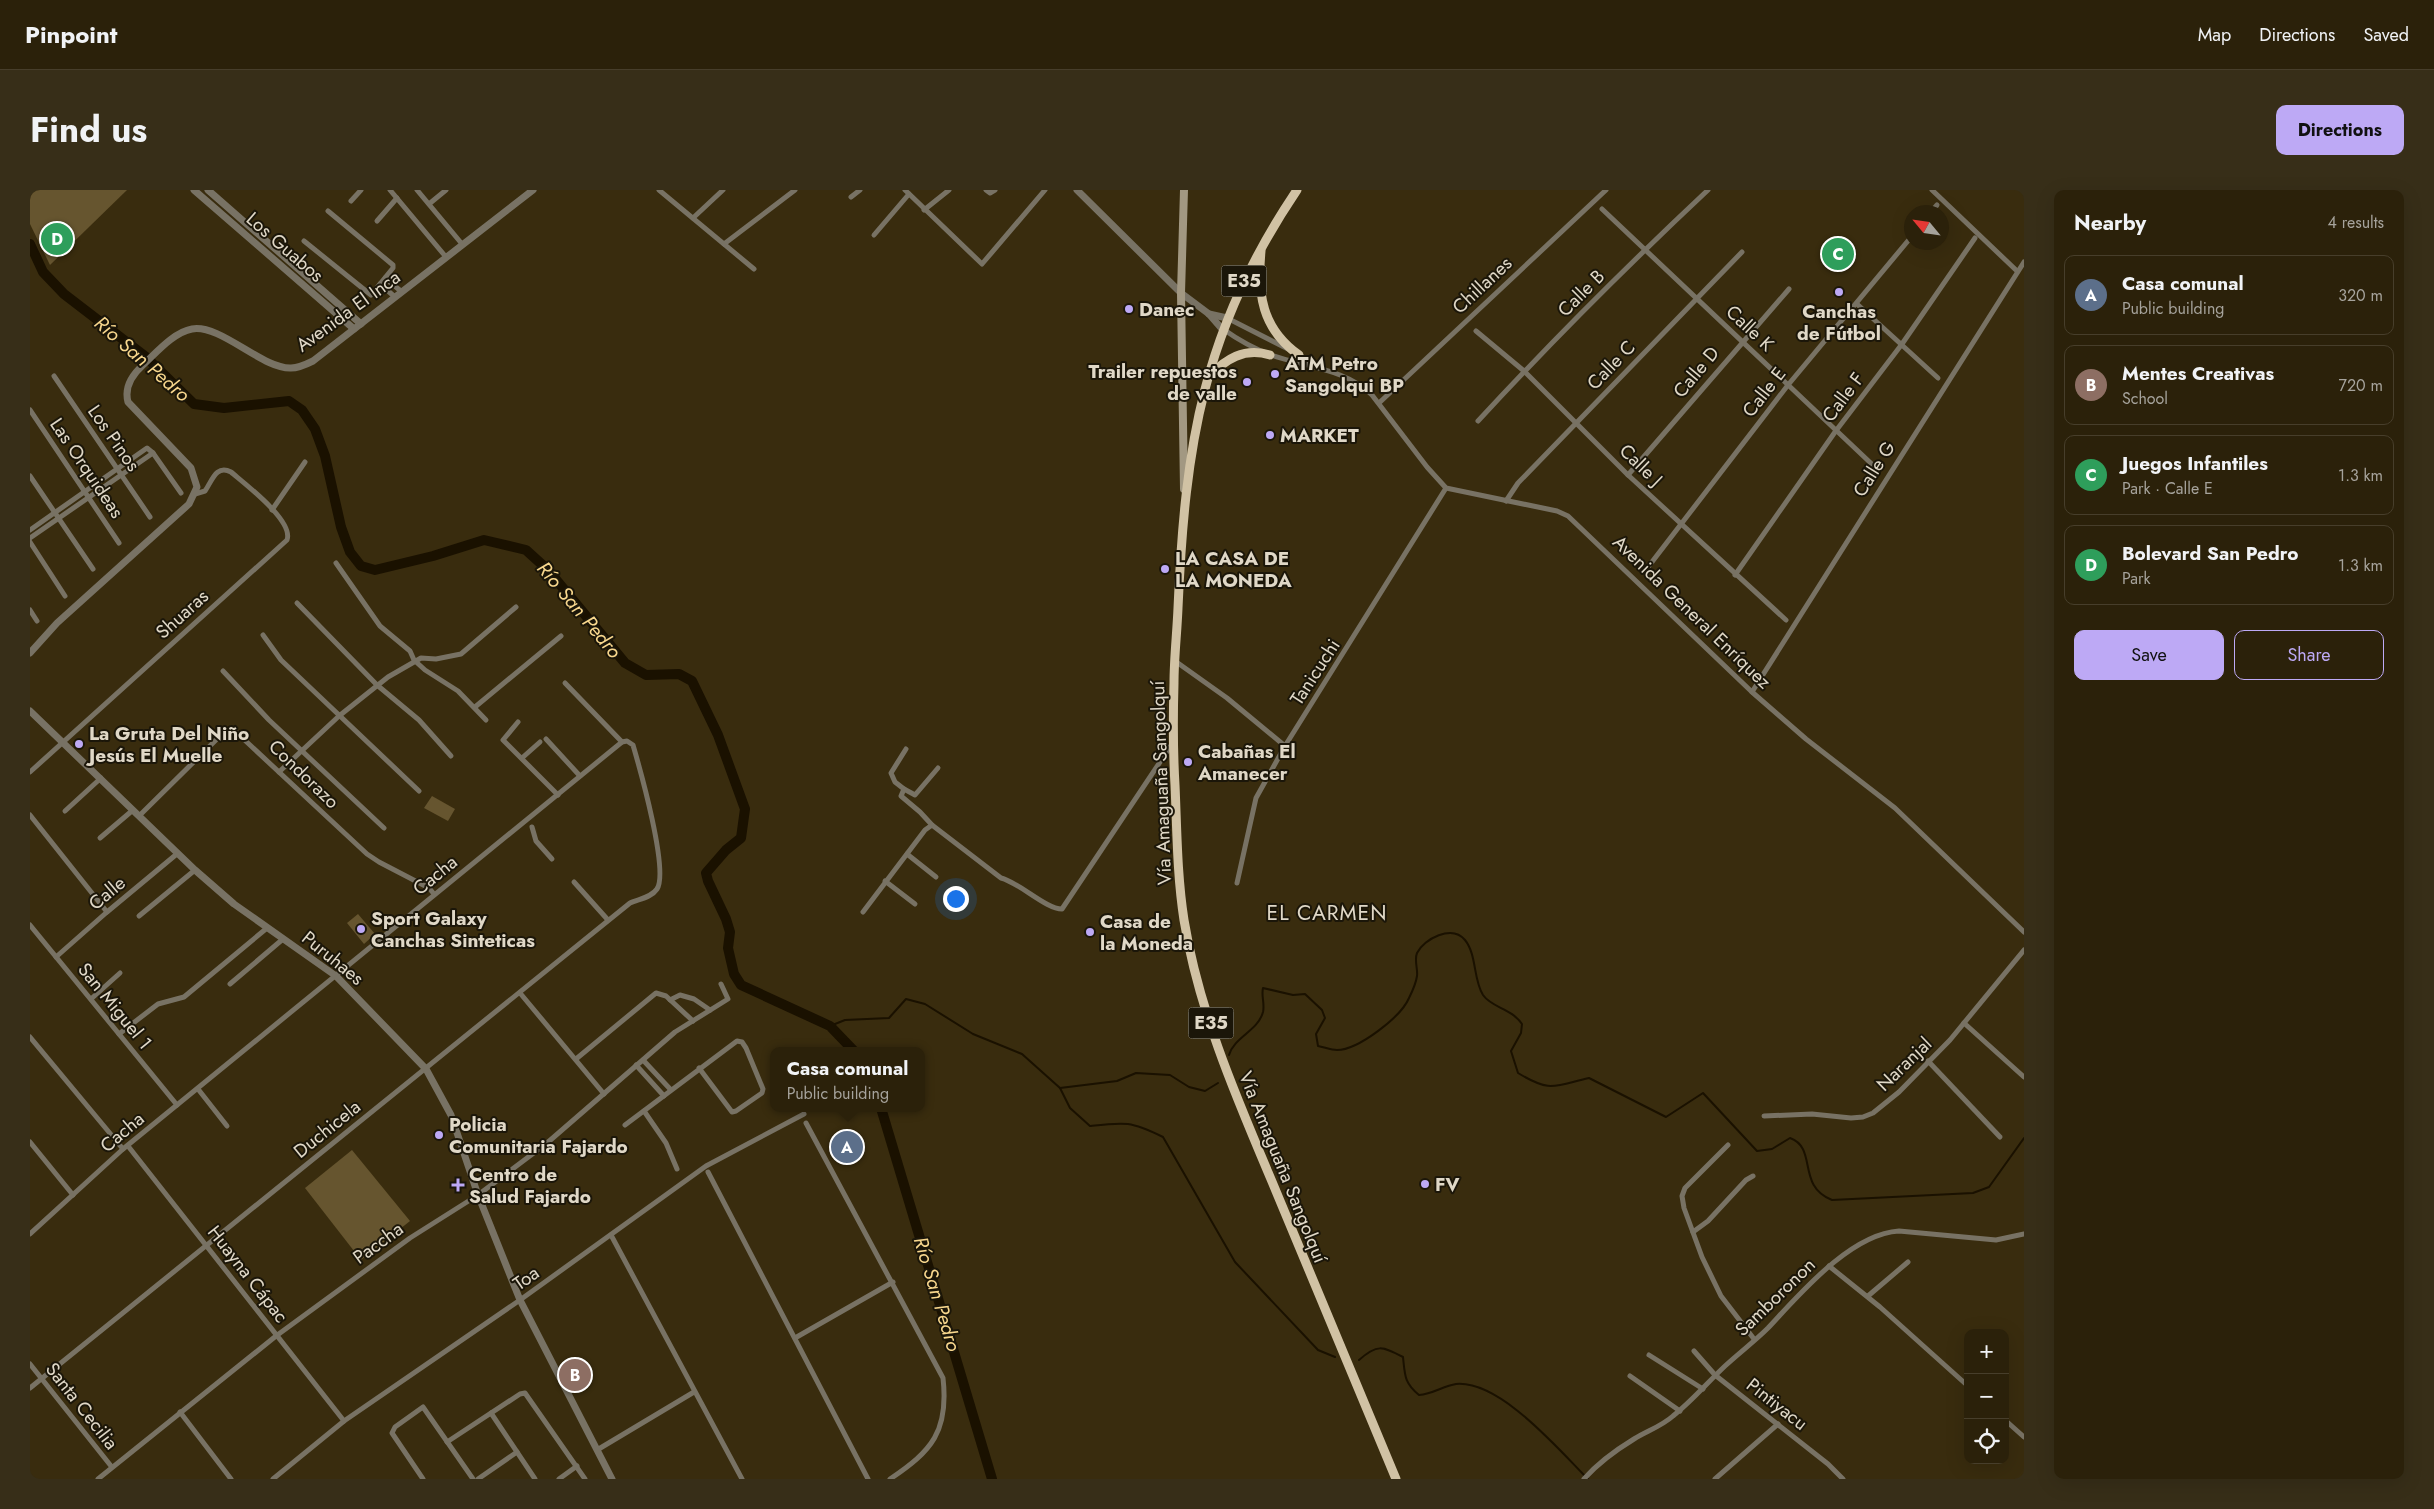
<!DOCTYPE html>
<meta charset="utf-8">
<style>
:root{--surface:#2b210a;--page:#372e18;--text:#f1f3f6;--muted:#a6a39c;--line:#473e2b;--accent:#bda9f5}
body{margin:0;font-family:Jost,sans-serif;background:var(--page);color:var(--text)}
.controls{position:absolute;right:15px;bottom:15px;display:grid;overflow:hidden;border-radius:10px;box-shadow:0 5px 20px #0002}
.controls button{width:45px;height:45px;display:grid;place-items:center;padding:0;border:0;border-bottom:1px solid var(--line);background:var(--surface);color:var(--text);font:25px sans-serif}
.compass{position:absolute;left:1874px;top:15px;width:45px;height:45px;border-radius:50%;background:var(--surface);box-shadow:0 5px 20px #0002;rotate:299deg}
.you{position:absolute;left:925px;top:708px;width:18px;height:18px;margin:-12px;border:4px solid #fff;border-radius:50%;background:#1a73e8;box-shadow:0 0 0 8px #1a73e833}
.badge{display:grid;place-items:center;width:32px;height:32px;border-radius:50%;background:var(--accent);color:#fff;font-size:16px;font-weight:700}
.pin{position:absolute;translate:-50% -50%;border:2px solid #fff;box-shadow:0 1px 5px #0006}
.popup{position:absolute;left:740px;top:857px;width:155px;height:65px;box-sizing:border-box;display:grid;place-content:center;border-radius:10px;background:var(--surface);filter:drop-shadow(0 1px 4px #0005);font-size:16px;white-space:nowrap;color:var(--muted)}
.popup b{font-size:19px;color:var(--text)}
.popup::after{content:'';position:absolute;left:50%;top:100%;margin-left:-10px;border:10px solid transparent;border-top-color:var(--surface)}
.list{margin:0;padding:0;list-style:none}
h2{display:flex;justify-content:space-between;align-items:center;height:65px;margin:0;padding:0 20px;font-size:21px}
h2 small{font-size:16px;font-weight:400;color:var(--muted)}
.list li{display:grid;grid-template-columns:32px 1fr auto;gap:15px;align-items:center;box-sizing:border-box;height:80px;margin:0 10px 10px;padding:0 10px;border:1px solid var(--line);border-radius:10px}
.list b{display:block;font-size:19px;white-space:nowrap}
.list p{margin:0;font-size:16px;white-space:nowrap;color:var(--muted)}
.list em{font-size:16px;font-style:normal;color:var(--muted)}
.actions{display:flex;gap:10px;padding:15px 20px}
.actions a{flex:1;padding:11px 0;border:1px solid var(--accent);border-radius:10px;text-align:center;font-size:18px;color:var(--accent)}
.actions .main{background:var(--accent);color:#111}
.icon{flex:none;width:28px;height:28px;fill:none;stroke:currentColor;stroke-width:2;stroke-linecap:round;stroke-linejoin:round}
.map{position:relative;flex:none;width:1994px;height:1289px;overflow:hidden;border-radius:10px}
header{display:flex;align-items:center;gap:30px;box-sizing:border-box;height:70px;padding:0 25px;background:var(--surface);border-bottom:1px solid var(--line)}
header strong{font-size:24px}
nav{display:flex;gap:28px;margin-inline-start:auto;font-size:18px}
.intro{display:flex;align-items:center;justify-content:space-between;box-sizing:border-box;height:120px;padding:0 30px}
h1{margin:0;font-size:35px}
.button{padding:12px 22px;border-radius:10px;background:var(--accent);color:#111;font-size:18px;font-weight:700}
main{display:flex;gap:30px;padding:0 30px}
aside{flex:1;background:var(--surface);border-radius:10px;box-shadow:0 5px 20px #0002}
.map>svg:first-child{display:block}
.green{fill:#66552f}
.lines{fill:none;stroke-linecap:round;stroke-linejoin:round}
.stream{stroke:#1a1100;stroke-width:2}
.river{stroke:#1a1100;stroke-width:10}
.minor{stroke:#787264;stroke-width:5}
.tertiary{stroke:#787264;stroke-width:7}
.secondary{stroke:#a29882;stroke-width:8}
.trunk{stroke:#d1c2a4;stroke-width:9}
.poi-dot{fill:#bda9f5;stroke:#1b1609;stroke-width:2}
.labels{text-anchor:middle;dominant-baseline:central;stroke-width:4;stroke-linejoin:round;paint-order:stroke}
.shield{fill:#1b1609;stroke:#a59e8e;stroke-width:1}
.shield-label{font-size:18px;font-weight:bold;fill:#e0d8c7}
.street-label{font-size:19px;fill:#e0d8c7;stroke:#1b1609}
.poi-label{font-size:19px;font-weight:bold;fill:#e0d8c7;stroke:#1b1609;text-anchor:start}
.water-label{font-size:20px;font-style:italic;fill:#f8d78d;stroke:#1b1609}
.quarter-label{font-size:21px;letter-spacing:1px;fill:#e0d8c7;stroke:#1b1609}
</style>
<header>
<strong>Pinpoint</strong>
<nav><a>Map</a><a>Directions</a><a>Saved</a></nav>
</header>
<div class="intro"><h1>Find us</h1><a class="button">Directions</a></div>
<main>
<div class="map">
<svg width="1994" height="1289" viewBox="0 0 1994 1289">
<rect width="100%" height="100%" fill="#392c0e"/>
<g class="green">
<path d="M0 0H97L20 75 0 34Z"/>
<path d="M402 606 425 619 418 631 394 618Z"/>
<path d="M328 724 345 744 334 754 317 733Z"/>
<path d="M322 960 380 1031 331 1070 275 998Z"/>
</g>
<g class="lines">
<g class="stream">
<path d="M800 836 815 830 859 828 876 809 895 814 943 844 992 864 1030 898 1040 918 1060 936C1095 932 1100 931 1133 947L1205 1072 1288 1160 1305 1167"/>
<path d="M1199 865C1204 847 1228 841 1233 822 1235 813 1231 806 1233 798L1263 805 1275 804 1292 820 1295 828 1286 844 1288 856C1294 857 1301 860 1307 860 1328 860 1371 827 1379 808 1382 802 1386 793 1387 786 1388 779 1384 770 1387 763 1394 749 1422 734 1435 750 1447 765 1443 789 1453 805 1462 818 1481 818 1492 834L1491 843 1481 861 1488 883C1521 903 1524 896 1559 888L1636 927 1673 903 1727 961 1742 959 1760 948C1788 958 1766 996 1802 1010L1943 1003 1959 997 1994 948"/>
<path d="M1030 898 1087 891 1106 883 1140 885 1159 897 1175 901 1188 893"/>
<path d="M1329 1170C1347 1154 1352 1156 1373 1167 1375 1185 1374 1193 1389 1205 1403 1204 1413 1196 1426 1194 1470 1190 1529 1260 1558 1289"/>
</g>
<g class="river">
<path d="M0 54 13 82 34 104 116 167 164 214 194 218 259 211 272 220 285 239 295 266 311 337 320 362 331 376 345 380 403 366 454 350 496 360 518 380 595 473 616 485 649 484 662 491 688 545 715 619 711 648 696 660 676 683 678 691 696 729 700 742 698 758 704 784 711 795 800 836 824 861"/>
<path d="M851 918 962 1289"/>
</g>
<g class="minor">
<path d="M360 0 416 67"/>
<path d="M387 0 432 54"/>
<path d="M629 0 724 79"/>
<path d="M875 0 952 74 1015 0"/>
<path d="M956 0 960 3 965 0"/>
<path d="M1902 0 1987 81"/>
<path d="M821 7 830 0"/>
<path d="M321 11 331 0"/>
<path d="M399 14 416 0"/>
<path d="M1572 19 1847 279"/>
<path d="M894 20 919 0"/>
<path d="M1901 22 1907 15"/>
<path d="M663 28 693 0"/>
<path d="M347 31 367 8"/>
<path d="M844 45 879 4"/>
<path d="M274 51 341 105 363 78V75L298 21"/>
<path d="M694 54 765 0"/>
<path d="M355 88 372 102"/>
<path d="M350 94 365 107"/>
<path d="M1827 114 1908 188"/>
<path d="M1197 128 1258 159"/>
<path d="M1193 139C1207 149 1225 159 1241 165 1275 177 1316 179 1342 205L1397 277 1416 298 1527 321 1538 326 1722 502 1776 549 1865 618 1994 742"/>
<path d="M1446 141 1494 181 1598 285 1756 430"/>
<path d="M1268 164 1284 175"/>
<path d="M24 186 120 327"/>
<path d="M1349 213 1576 0"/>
<path d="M0 220 89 353"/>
<path d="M1448 231C1522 151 1599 74 1678 0"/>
<path d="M1598 285 1759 99"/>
<path d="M0 286 63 379"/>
<path d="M1476 311 1488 293 1712 62"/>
<path d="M242 320 275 272"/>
<path d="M0 340 117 258 123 263 151 303"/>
<path d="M0 348 123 263"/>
<path d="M0 352 35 406"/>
<path d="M306 373 350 436 380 461 384 470 395 480 428 501 456 530"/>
<path d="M1615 381 1758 195 1882 46"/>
<path d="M1705 385 1805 242 1872 154 1945 48"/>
<path d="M267 413 347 495 389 530 421 566"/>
<path d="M0 420 7 431"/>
<path d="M233 445 251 470 389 601"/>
<path d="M1145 471 1197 508 1255 556"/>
<path d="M193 481 239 530 354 638"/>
<path d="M535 493 592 552"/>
<path d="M1722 502 1994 72"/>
<path d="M445 517 531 446"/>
<path d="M488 532 473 550 528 605"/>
<path d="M516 549 550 586"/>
<path d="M876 559 861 583 865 592 874 599 871 606 890 622 902 635"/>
<path d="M492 568 510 552"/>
<path d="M0 582 257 350C264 331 215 294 201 282 186 274 182 291 175 301L165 304"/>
<path d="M249 582 309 526 358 487 391 468 406 469 431 464 486 417"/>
<path d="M874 599 885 605 908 578"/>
<path d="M35 621 71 588"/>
<path d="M0 625 77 722"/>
<path d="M109 626 192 544 206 542 337 664 349 672 399 698 404 704"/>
<path d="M502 637 506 651 522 669"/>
<path d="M70 648 103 620"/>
<path d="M877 664 906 687"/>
<path d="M855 691 885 714"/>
<path d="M544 692 578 730"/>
<path d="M1207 693 1226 608 1255 556 1416 298"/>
<path d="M833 722 895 640 902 635 971 688C990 693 1016 719 1032 719L1142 554"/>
<path d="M109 726 165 680"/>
<path d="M0 735 147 915"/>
<path d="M26 767 77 722 148 663"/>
<path d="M200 794 253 749"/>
<path d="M490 803 574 904"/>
<path d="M61 809 90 783"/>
<path d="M640 810 650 805 664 809 680 820"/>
<path d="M1934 833 1994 887"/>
<path d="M89 844 128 814 154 807 237 738"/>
<path d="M0 847 93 959"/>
<path d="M546 869 626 803 636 806 663 831"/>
<path d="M613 870 641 900"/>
<path d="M1898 871 1970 947"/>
<path d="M606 875 634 906"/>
<path d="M168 899 197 936"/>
<path d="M614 921 636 953 647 979"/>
<path d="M1734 926 1782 924 1821 928 1833 927 1843 923 1869 902 1920 850 1994 760"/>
<path d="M776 933 913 1188C919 1241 902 1261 860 1289"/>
<path d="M595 935 707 851 712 852 716 858 733 899 732 903 706 921 702 922 669 878"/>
<path d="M0 952 43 1005"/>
<path d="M1698 955 1655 998 1652 1006 1654 1018 1672 1067 1691 1106 1724 1149"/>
<path d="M98 956 314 1231"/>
<path d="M678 982 838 1289"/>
<path d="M1663 1042 1678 1031 1716 990 1723 986"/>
<path d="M0 1044 93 959 592 552 597 551 603 555C610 579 639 681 627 699 621 708 608 709 600 713L0 1198"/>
<path d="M581 1045 712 1289"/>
<path d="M1799 1076 1850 1117 1938 1196"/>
<path d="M1838 1106 1878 1072"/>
<path d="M765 1148 863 1092"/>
<path d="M1664 1161 1685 1185 1798 1274 1813 1289"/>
<path d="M1619 1165 1673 1199"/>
<path d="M0 1174 81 1276"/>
<path d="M1600 1186 1650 1221"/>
<path d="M150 1222 201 1289"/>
<path d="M461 1223 505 1289"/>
<path d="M1975 1230 1994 1247"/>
<path d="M417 1252 490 1204 495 1203 555 1289"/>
<path d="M567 1260 664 1202"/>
<path d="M68 1289 246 1146 380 1048 448 1005 517 953 645 842 698 809 691 794"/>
<path d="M243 1289 314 1231 490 1110 676 976 774 924"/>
<path d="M393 1289 362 1243 365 1237 393 1217 443 1289"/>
<path d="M448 1289 487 1262"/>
<path d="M529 1289 547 1276"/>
<path d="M1554 1289C1568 1273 1586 1260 1604 1249 1617 1241 1632 1236 1643 1226 1662 1211 1677 1193 1695 1176 1709 1163 1725 1151 1738 1138 1769 1105 1820 1044 1869 1041L1966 1050 1994 1044"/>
<path d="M1685 1289 1748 1234"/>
</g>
<g class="tertiary">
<path d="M164 0 324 139"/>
<path d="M178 0 331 134"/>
<path d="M1047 0 1151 103 1179 124 1192 139"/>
<path d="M1179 124 1197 128"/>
<path d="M0 463 27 433 159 314 167 297 161 278 98 212C94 197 103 184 113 175 126 163 144 142 162 139 191 134 232 179 261 178 269 178 277 174 283 171L503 0"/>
<path d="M0 521 165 680 204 714 306 786 396 879 421 925 448 1005 490 1110 582 1289"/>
</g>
<path class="secondary" d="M1154 299 1151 103 1154 0"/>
<g class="trunk">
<path d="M1267 0C1173 139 1155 254 1148 418 1147 443 1144 468 1144 493 1143 527 1143 561 1145 595 1147 640 1147 685 1154 730 1169 822 1207 909 1243 994 1284 1092 1325 1191 1366 1289"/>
<path d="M1231 61C1227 104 1232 139 1269 165"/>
<path d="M1178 187C1196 169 1214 157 1240 165"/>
</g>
</g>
<g class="poi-dot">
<circle cx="1809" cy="102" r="5"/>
<circle cx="1099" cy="119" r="5"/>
<circle cx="1245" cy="184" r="5"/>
<circle cx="1217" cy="192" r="5"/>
<circle cx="1240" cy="245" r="5"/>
<circle cx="1135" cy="379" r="5"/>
<circle cx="49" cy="554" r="5"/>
<circle cx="1158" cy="572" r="5"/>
<circle cx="331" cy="739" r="5"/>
<circle cx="1060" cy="742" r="5"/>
<circle cx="409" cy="945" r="5"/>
<circle cx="1395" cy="994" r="5"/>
<path d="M425.5 987.5h5v5h5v5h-5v5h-5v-5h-5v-5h5z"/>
</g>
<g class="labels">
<g class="shield">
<rect x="1191.5" y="75.5" width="45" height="31" rx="4"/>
<rect x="1158.5" y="817.5" width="45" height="31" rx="4"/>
</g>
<g class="shield-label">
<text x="1214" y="91">E35</text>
<text x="1181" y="833">E35</text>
</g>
<g class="street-label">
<text transform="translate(255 57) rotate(41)">Los Guabos</text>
<text transform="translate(1452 95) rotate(-43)">Chillanes</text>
<text transform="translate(1551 103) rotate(-45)">Calle B</text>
<text transform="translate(318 121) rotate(-36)">Avenida El Inca</text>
<text transform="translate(1720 138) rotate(43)">Calle K</text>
<text transform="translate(1581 175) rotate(-46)">Calle C</text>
<text transform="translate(1666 182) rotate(-50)">Calle D</text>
<text transform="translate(1734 202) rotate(-52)">Calle E</text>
<text transform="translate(1813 207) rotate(-53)">Calle F</text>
<text transform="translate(84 248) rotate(55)">Los Pinos</text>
<text transform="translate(1611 275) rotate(44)">Calle J</text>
<text transform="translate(57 278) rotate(56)">Las Orquideas</text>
<text transform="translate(1844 279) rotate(-58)">Calle G</text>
<text transform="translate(1662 422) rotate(44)">Avenida General Enríquez</text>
<text transform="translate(152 424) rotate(-42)">Shuaras</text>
<text transform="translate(1285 482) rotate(-57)">Tanicuchi</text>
<text transform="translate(274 584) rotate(44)">Condorazo</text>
<text transform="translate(1131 593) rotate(-92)">Vía Amaguaña Sangolquí</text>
<text transform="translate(405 685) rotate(-39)">Cacha</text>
<text transform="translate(77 703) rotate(-40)">Calle</text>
<text transform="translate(303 768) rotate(39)">Puruhaes</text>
<text transform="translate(85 816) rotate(51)">San Miguel 1</text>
<text transform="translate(1874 874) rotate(-44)">Naranjal</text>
<text transform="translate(297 939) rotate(-39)">Duchicela</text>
<text transform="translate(92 942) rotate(-40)">Cacha</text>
<text transform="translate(1253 977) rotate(68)">Vía Amaguaña Sangolquí</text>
<text transform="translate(348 1053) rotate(-36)">Paccha</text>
<text transform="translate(218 1084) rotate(52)">Huayna Cápac</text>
<text transform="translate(496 1088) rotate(-35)">Toa</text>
<text transform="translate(1745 1107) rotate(-44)">Samboronon</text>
<text transform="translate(1747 1214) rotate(38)">Pintiyacu</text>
<text transform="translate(52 1216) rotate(52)">Santa Cecilia</text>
</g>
<g class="poi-label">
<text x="1109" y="119">Danec</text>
<text x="1809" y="121" text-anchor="middle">Canchas<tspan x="1809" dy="22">de Fútbol</tspan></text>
<text x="1255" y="173">ATM Petro<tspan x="1255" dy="22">Sangolqui BP</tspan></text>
<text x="1207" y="181" text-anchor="end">Trailer repuestos<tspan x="1207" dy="22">de valle</tspan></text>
<text x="1250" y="245">MARKET</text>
<text x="1145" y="368">LA CASA DE<tspan x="1145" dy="22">LA MONEDA</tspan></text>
<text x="59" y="543">La Gruta Del Niño<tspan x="59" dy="22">Jesús El Muelle</tspan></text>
<text x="1168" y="561">Cabañas El<tspan x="1168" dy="22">Amanecer</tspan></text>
<text x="341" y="728">Sport Galaxy<tspan x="341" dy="22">Canchas Sinteticas</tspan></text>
<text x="1070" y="731">Casa de<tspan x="1070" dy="22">la Moneda</tspan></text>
<text x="419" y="934">Policia<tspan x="419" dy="22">Comunitaria Fajardo</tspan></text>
<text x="439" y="984">Centro de<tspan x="439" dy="22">Salud Fajardo</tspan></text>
<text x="1405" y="994">FV</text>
</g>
<g class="water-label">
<text transform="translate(112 169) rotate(41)">Río San Pedro</text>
<text transform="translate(549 420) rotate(50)">Río San Pedro</text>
<text transform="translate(907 1104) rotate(73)">Río San Pedro</text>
</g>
<g class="quarter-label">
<text x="1297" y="723">EL CARMEN</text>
</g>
</g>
</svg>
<div class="controls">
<button>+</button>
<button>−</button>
<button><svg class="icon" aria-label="locate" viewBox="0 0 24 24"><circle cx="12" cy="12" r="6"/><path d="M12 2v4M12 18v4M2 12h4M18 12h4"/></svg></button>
</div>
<svg class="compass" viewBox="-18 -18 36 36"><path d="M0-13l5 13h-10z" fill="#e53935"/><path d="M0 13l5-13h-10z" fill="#a6a39c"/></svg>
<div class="you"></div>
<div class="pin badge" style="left:817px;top:957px;background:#5c6f8a">A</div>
<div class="popup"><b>Casa comunal</b>Public building</div>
<div class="pin badge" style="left:545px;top:1185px;background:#8d6e63">B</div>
<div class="pin badge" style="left:1808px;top:64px;background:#2e9e5b">C</div>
<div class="pin badge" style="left:27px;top:49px;background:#2e9e5b">D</div>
</div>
<aside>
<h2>Nearby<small>4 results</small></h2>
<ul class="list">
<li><span class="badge" style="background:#5c6f8a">A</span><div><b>Casa comunal</b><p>Public building</p></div><em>320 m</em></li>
<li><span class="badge" style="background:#8d6e63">B</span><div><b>Mentes Creativas</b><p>School</p></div><em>720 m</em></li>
<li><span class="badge" style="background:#2e9e5b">C</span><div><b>Juegos Infantiles</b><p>Park · Calle E</p></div><em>1.3 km</em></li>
<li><span class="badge" style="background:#2e9e5b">D</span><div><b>Bolevard San Pedro</b><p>Park</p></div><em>1.3 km</em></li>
</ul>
<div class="actions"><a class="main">Save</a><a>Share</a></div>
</aside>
</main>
